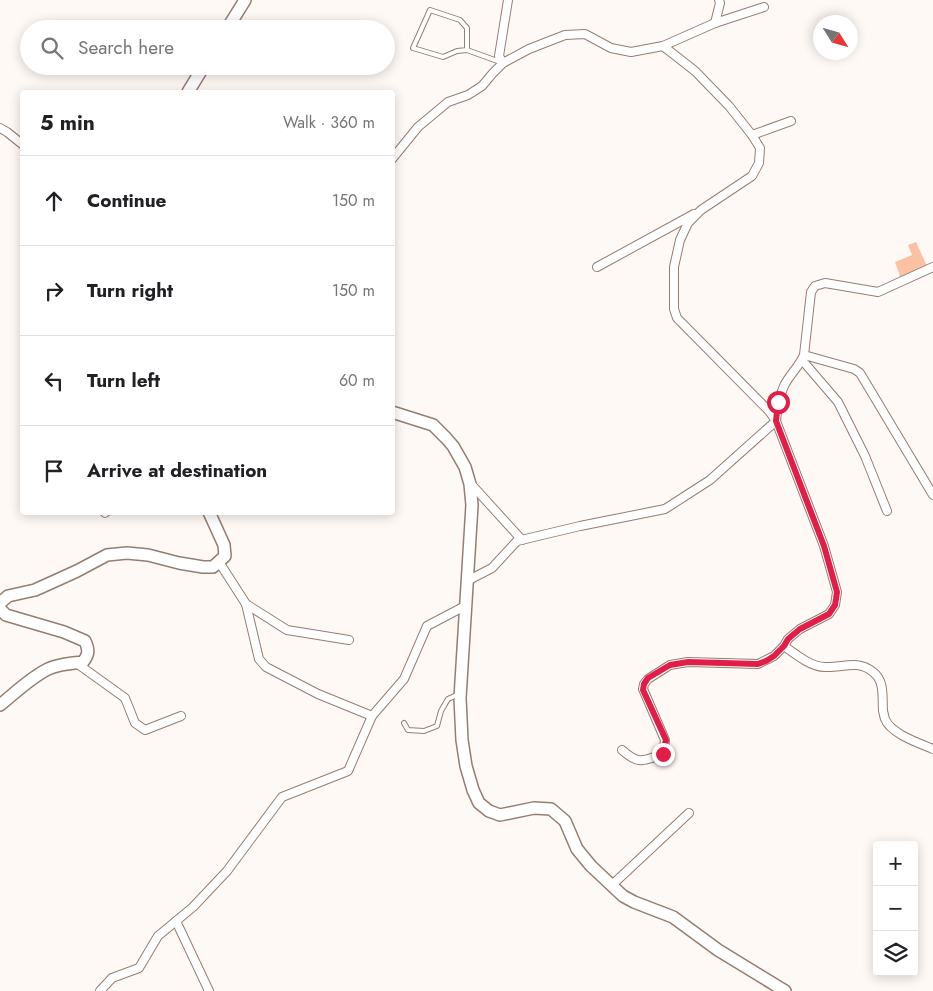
<!DOCTYPE html>
<meta charset="utf-8">
<style>
:root{--surface:#fff;--page:#f2f2f2;--text:#202124;--muted:#757577;--line:#e0e0e0}
body{margin:0;font-family:Jost,sans-serif;background:var(--page);color:var(--text)}
.controls{position:absolute;right:15px;bottom:15px;display:grid;overflow:hidden;border-radius:5px;box-shadow:0 2px 12px #0003}
.controls button{width:45px;height:45px;display:grid;place-items:center;padding:0;border:0;border-bottom:1px solid var(--line);background:var(--surface);color:var(--text);font:25px sans-serif}
.compass{position:absolute;left:813px;top:15px;width:45px;height:45px;border-radius:50%;background:var(--surface);box-shadow:0 2px 12px #0003;rotate:127deg}
.stop{position:absolute;width:15px;height:15px;margin:-11px;border:4px solid #e11d48;border-radius:50%;background:#fff}
.stop.end{background:#e11d48;border-color:#fff;box-shadow:0 1px 5px #0008}
.list{margin:0;padding:0;list-style:none}
h2{display:flex;justify-content:space-between;align-items:center;height:65px;margin:0;padding:0 20px;font-size:21px}
h2 small{font-size:16px;font-weight:400;color:var(--muted)}
.list li{display:grid;grid-template-columns:32px 1fr auto;gap:15px;align-items:center;box-sizing:border-box;height:90px;padding:0 20px;border-top:1px solid var(--line)}
.list b{display:block;font-size:19px;white-space:nowrap}
.list em{font-size:16px;font-style:normal;color:var(--muted)}
.icon{flex:none;width:28px;height:28px;fill:none;stroke:currentColor;stroke-width:2;stroke-linecap:round;stroke-linejoin:round}
.map{position:relative;flex:none;width:933px;height:991px;overflow:hidden}
.search{position:absolute;background:var(--surface);box-shadow:0 2px 12px #0003;left:20px;top:20px;width:375px;height:55px;display:flex;align-items:center;gap:12px;box-sizing:border-box;padding:0 18px;border-radius:28px;color:var(--muted);font-size:19px}
.panel{position:absolute;background:var(--surface);box-shadow:0 2px 12px #0003;left:20px;top:90px;width:375px;height:425px;border-radius:5px}
.map>svg:first-child{display:block}
.green{fill:#fac2a2}
.lines{fill:none;stroke-linecap:round;stroke-linejoin:round}
.lane-casing{stroke:#957d71;stroke-width:6}
.street-casing{stroke:#957d71;stroke-width:10}
.secondary-casing{stroke:#957d71;stroke-width:14}
.lane{stroke:#fff;stroke-width:4}
.street{stroke:#fff;stroke-width:8}
.secondary{stroke:#fff;stroke-width:11}
.route{stroke:#e11d48;stroke-width:6}
</style>
<div class="map">
<svg width="933" height="991" viewBox="0 0 933 991">
<rect width="100%" height="100%" fill="#fff9f6"/>
<path class="green" d="M916 242 927 266 900 279 899 273 895 262 912 255 908 245Z"/>
<g class="lines">
<defs>
<g id="lane">
<path d="M467 50 457 51 443 57 413 48 430 10 460 20 467 28V50L503 63"/>
<path d="M404 723 408 730 424 731 437 726 441 711 448 699 459 694"/>
</g>
<g id="street">
<path d="M715 23 720 3 719 0"/>
<path d="M503 63 499 56 508 0"/>
<path d="M0 128 7 132 22 144"/>
<path d="M752 135 791 121"/>
<path d="M392 159 418 127 448 102 468 95 482 86 493 73 503 63 529 49 565 35 585 34 611 48 631 52 663 46 715 23 764 7"/>
<path d="M597 267 694 214"/>
<path d="M804 355 854 369 860 373 933 495"/>
<path d="M802 360 838 402 865 456 887 511"/>
<path d="M471 484 522 540"/>
<path d="M105 513 106 512"/>
<path d="M219 562 246 604 259 659 266 667 318 694 372 716 404 679 427 626 465 606"/>
<path d="M467 581 492 568 517 541 580 526 665 509 710 480 776 421C777 409 779 397 784 386 789 375 799 367 804 355L811 292 815 286 825 283 878 292 933 267"/>
<path d="M246 604 287 630 349 640"/>
<path d="M784 646C795 654 811 667 825 667 842 668 858 659 873 672 885 681 882 697 883 711 884 714 884 716 885 719 891 734 919 743 933 749"/>
<path d="M75 662 125 698 135 723 145 730 181 716"/>
<path d="M622 750C639 765 642 761 663 754L665 740 643 689 644 684 648 679 670 665 688 662 758 664 774 656 784 646 788 639 800 629 829 614 835 605 837 592 824 546 776 421 769 411 677 318 674 309V267L680 240 688 223 701 210 752 176 759 163 760 148 752 135 729 106 695 71 663 46"/>
<path d="M612 885 689 813"/>
<path d="M176 921 209 991"/>
<path d="M100 991 112 978 139 968 158 936 193 907 227 871 282 797 348 771 372 716"/>
</g>
<g id="secondary">
<path d="M227 29 245 0"/>
<path d="M188 92 204 66"/>
<path d="M392 412 433 425 446 438 453 446 465 467 470 484 472 505 460 698 462 740 466 766 473 790 479 803 489 811 500 815 534 808 551 809 565 821 577 849 591 866 623 896 634 902 673 917 718 950 785 991"/>
<path d="M0 603 8 596 35 590 77 571 107 555 127 553 148 555 179 563 203 567H213L225 556 224 545 209 512"/>
<path d="M0 609 6 615 64 632 85 641C89 650 89 654 83 662 72 663 58 664 48 669 30 678 15 693 0 705"/>
</g>
</defs>
<use href="#lane" class="lane-casing"/>
<use href="#street" class="street-casing"/>
<use href="#secondary" class="secondary-casing"/>
<use href="#lane" class="lane"/>
<use href="#street" class="street"/>
<use href="#secondary" class="secondary"/>
</g>
<g class="lines">
<path class="route" d="M663 754 666 740 643 690 644 684 648 678 670 665 688 662 758 664 766 661 774 656 784 646 788 639 800 629 829 614 835 605 836 599 837 592 824 546 776 421 778 402"/>
</g>
</svg>
<div class="controls">
<button>+</button>
<button>−</button>
<button><svg class="icon" aria-label="layers" viewBox="0 0 24 24"><path d="M12 4l9 5-9 5-9-5zM3 14l9 5 9-5"/></svg></button>
</div>
<svg class="compass" viewBox="-18 -18 36 36"><path d="M0-13l5 13h-10z" fill="#e53935"/><path d="M0 13l5-13h-10z" fill="#757577"/></svg>
<div class="stop" style="left:778px;top:402px"></div>
<div class="stop end" style="left:663px;top:754px"></div>
<div class="search"><svg class="icon" aria-label="search" viewBox="0 0 24 24"><circle cx="10" cy="10" r="6"/><path d="M15 15l6 6"/></svg>Search here</div>
<section class="panel">
<h2>5 min<small>Walk · 360 m</small></h2>
<ul class="list">
<li><svg class="icon" aria-label="ahead" viewBox="0 0 24 24"><path d="M12 20V5M6 11l6-6 6 6"/></svg><div><b>Continue</b></div><em>150 m</em></li>
<li><svg class="icon" aria-label="right" viewBox="0 0 24 24"><path d="M7 20v-9h11M14 6l5 5-5 5"/></svg><div><b>Turn right</b></div><em>150 m</em></li>
<li><svg class="icon" aria-label="left" viewBox="0 0 24 24"><path d="M17 20v-9H6M10 6l-5 5 5 5"/></svg><div><b>Turn left</b></div><em>60 m</em></li>
<li><svg class="icon" aria-label="arrive" viewBox="0 0 24 24"><path d="M6 21V4h12l-3 4 3 4H6"/></svg><div><b>Arrive at destination</b></div></li>
</ul>
</section>
</div>
